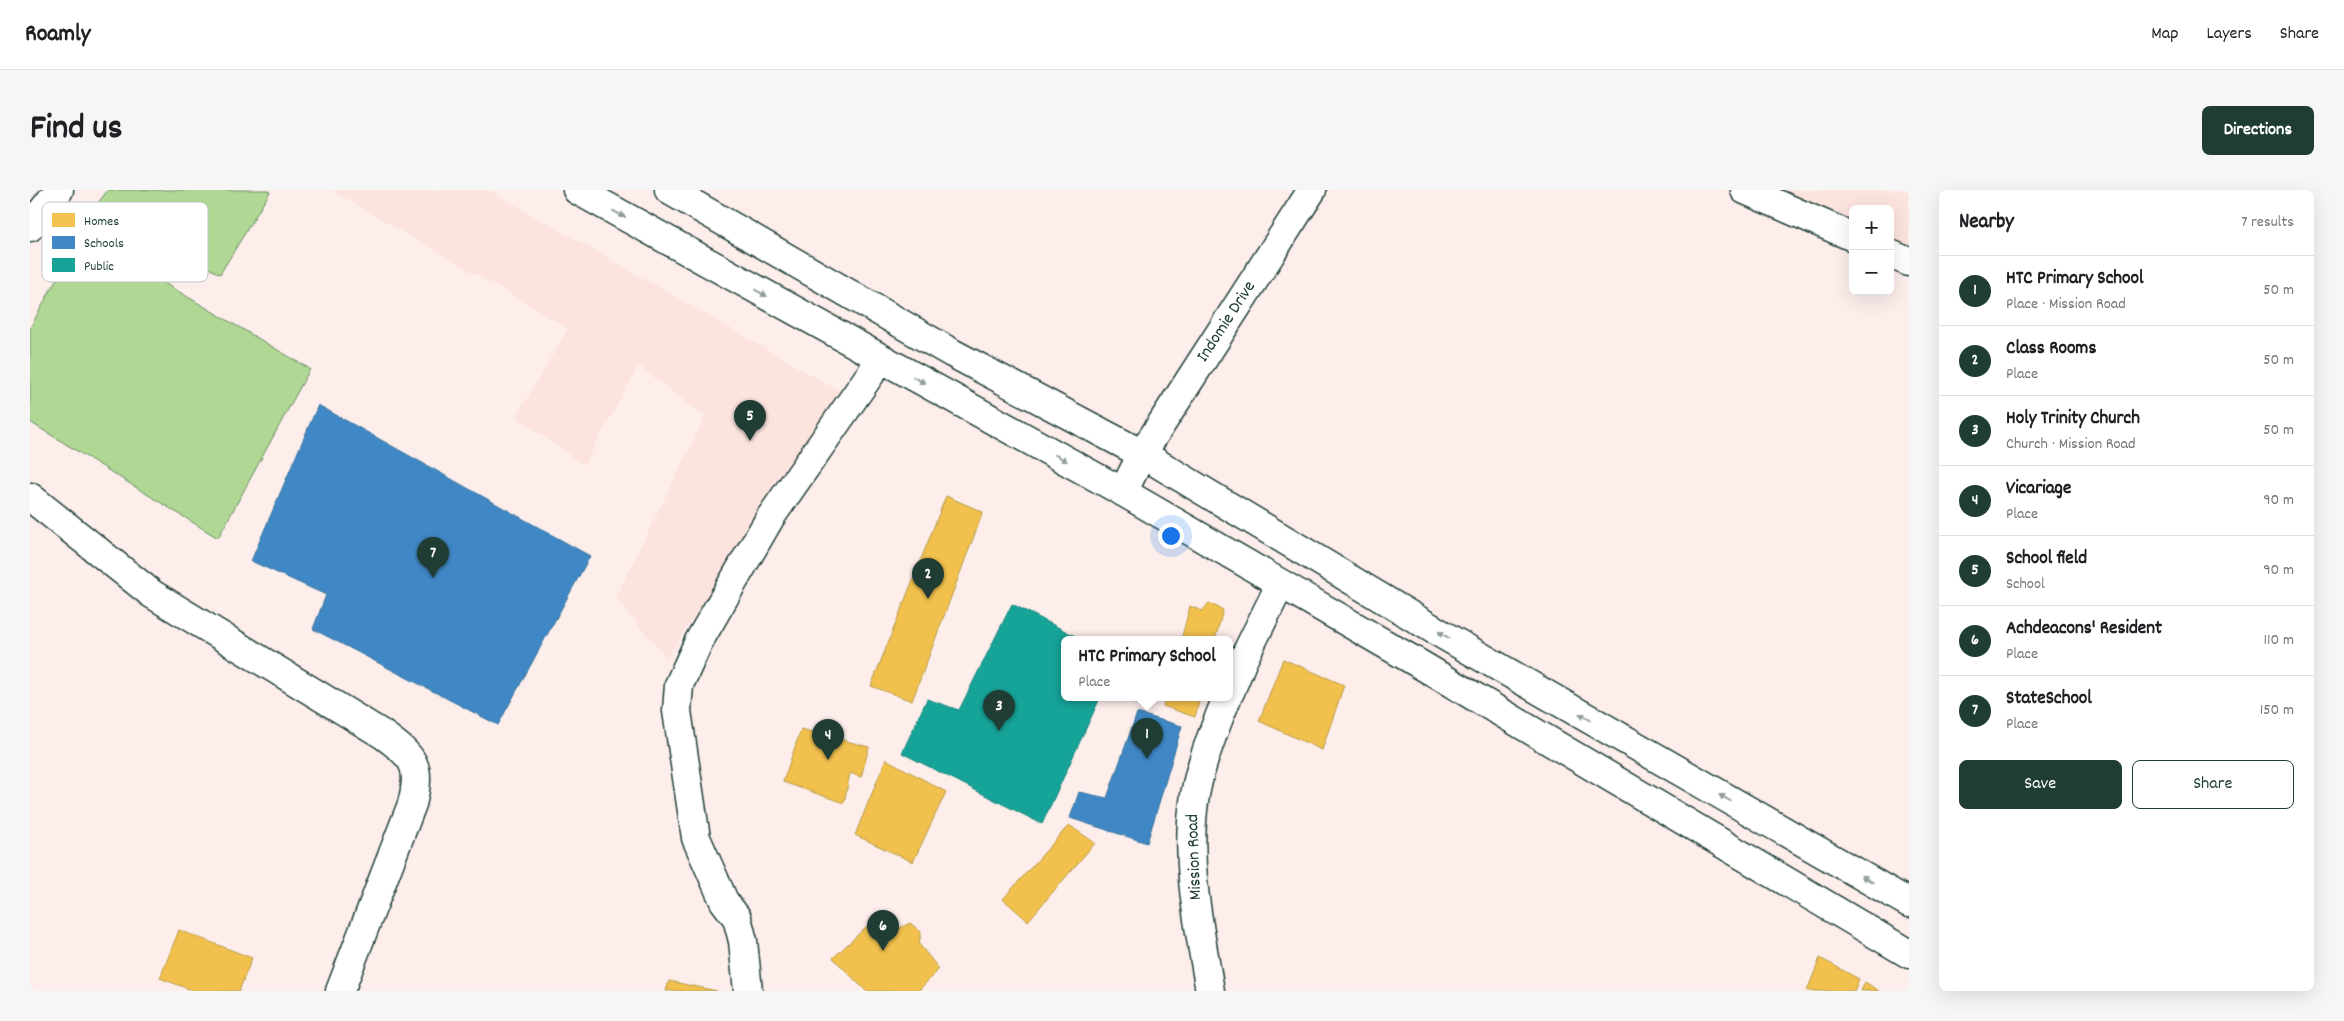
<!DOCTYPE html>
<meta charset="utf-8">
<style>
:root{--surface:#fff;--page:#f6f6f6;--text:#202124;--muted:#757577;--line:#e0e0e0;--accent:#1f3d34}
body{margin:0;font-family:Dekko,sans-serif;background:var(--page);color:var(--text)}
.controls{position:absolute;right:15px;top:15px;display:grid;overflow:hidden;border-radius:8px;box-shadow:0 5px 20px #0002}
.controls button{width:45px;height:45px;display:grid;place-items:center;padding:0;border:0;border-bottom:1px solid var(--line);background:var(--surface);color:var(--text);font:25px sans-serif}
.you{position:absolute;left:1140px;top:345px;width:18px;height:18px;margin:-12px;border:4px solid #fff;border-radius:50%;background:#1a73e8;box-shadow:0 0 0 8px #1a73e833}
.badge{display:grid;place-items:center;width:32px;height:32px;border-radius:50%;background:var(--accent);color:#fff;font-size:16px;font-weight:700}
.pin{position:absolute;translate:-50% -41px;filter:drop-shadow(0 1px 2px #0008)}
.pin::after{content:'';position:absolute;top:26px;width:18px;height:15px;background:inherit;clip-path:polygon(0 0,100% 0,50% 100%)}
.popup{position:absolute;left:1031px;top:446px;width:172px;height:65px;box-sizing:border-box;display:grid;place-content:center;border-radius:8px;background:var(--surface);filter:drop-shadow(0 1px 4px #0005);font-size:16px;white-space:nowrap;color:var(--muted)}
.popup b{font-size:19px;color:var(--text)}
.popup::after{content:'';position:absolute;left:50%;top:100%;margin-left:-10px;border:10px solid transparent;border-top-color:var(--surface)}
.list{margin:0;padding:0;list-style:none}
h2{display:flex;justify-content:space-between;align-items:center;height:65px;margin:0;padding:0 20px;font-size:21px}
h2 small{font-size:16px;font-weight:400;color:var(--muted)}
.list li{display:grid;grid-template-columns:32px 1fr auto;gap:15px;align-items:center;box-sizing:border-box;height:70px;padding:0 20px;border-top:1px solid var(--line)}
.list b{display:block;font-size:19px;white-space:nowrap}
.list p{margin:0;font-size:16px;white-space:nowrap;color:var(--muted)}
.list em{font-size:16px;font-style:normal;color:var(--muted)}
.actions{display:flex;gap:10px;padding:15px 20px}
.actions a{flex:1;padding:11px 0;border:1px solid var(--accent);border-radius:8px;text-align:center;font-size:18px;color:var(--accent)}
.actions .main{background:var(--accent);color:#fff}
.map{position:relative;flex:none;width:1879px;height:801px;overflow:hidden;border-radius:8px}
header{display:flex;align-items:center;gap:30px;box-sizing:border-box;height:70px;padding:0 25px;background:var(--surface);border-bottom:1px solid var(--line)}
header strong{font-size:24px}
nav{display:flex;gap:28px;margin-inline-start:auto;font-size:18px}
.intro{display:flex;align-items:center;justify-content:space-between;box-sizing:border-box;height:120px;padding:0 30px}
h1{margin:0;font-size:35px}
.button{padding:12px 22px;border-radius:8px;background:var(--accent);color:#fff;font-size:18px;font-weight:700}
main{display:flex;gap:30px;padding:0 30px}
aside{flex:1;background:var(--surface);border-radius:8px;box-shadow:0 5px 20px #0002}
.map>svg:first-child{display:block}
.built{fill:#fce3de}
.green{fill:#b0d894;stroke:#688a64}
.homes{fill:#f2c14e;stroke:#b39946}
.schools{fill:#3f88c5;stroke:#35729a}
.public{fill:#17a398;stroke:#19847a}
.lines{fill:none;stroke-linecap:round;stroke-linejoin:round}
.minor-casing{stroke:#1f3d34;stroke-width:31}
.major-casing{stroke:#1f3d34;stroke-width:31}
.minor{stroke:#fff;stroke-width:28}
.major{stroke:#fff;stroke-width:28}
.oneway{fill:#8f9e9a}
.labels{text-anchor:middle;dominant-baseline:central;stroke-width:5;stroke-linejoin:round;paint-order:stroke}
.street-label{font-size:18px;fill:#1f3d34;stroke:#fff}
.key{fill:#fff;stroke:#bcc5c2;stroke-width:1}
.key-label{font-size:14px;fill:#1f3d34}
</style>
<header>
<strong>Roamly</strong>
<nav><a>Map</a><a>Layers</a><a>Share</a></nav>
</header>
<div class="intro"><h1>Find us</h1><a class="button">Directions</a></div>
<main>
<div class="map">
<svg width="1879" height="801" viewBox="0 0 1879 801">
<rect width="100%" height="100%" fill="#fdeeec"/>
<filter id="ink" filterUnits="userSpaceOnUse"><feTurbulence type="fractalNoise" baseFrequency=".02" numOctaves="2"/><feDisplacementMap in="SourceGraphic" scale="10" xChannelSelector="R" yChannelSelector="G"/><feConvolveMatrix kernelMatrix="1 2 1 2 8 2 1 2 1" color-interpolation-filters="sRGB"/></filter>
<g filter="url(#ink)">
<g class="built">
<path d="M301 0H459L810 201 637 468 585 408 675 227 609 176 554 275 486 227 538 138Z"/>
<path d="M1691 0H1879V83L1860 75V19H1823V58Z"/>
</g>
<g class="green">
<path d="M78 0H237L240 2 190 84 64 18Z"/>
<path d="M51 44 280 179 188 348 0 232V138Z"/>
</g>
<g class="homes">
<path d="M916 306 953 322 882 511 841 496Z"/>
<path d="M1179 413 1193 420 1185 450H1151L1160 416 1172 421Z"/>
<path d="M1253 469 1314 495 1292 560 1229 531Z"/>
<path d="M1135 508H1170L1165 527 1133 516Z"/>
<path d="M771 539 839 557 831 587 820 583 814 613 753 592Z"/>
<path d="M856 569 916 602 883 672 825 645Z"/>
<path d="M1039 635 1065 653 998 731 973 709Z"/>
<path d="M852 722 868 739 880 733 891 742 889 754 909 779 888 801H836L803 768Z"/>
<path d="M149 740 222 768 209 801H164L130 788Z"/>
<path d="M1790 768 1829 789 1824 801H1777Z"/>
<path d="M639 791 687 801H636Z"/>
<path d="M1835 792 1849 801H1831Z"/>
</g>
<g class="schools">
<path d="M288 215 560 366 468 535 283 439 296 405 221 371Z"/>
<path d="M1107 523 1152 536 1117 653 1040 628 1049 602 1077 608Z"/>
</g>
<path class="public" d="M982 414 1053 450H1034V508H1070L1012 634 872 563 897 509 929 520Z"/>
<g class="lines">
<defs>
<g id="minor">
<path d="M1715 0 1823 47"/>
<path d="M0 37 29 0"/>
<path d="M1860 64 1879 72"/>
<path d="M1093 302 1112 264 1282 0"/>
<path d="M0 307 122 404 352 544C384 567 392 575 382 614L310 801"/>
<path d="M1200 502 1213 470 1250 395"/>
<path d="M718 801 713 751 707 728 694 711 666 648 647 521 649 495 669 451 740 328 851 169"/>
<path d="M1180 801C1170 740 1155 675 1164 612 1168 579 1184 539 1197 508"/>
</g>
<g id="major">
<path d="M547 0 1093 302 1386 472 1879 764"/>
<path d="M639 0 922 163 1112 264 1408 442 1879 713"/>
</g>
</defs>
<use href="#minor" class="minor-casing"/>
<use href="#major" class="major-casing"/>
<use href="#minor" class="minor"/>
<use href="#major" class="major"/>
</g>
<defs><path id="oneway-solid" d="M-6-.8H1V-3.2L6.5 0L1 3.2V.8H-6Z" transform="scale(1.25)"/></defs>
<g class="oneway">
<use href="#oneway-solid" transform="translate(589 24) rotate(29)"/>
<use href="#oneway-solid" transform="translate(731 103) rotate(29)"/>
<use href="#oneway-solid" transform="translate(889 190) rotate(29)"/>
<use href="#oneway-solid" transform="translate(1031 268) rotate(29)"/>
<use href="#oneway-solid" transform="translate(1414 445) rotate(-150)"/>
<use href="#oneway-solid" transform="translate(1555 527) rotate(-150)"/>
<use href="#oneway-solid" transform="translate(1695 608) rotate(-150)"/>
<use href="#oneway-solid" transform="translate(1837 689) rotate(-150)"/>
</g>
</g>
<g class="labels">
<g class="street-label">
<text transform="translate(1197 132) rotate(-57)">Indomie Drive</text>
<text transform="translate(1165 667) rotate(-92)">Mission Road</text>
</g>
</g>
<rect x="12" y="12" width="166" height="80" rx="8" class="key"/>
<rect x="22" y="23" width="23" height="14" fill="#f2c14e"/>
<rect x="22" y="46" width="23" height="13" fill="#3f88c5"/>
<rect x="22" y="68" width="23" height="14" fill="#17a398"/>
<g class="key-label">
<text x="54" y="35">Homes</text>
<text x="54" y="57">Schools</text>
<text x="54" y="80">Public</text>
</g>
</svg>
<div class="controls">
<button>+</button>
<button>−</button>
</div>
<div class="you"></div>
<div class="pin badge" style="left:1117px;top:569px">1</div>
<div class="popup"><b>HTC Primary School</b>Place</div>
<div class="pin badge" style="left:898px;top:409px">2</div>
<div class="pin badge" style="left:969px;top:541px">3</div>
<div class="pin badge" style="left:798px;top:570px">4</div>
<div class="pin badge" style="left:720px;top:251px">5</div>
<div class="pin badge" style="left:853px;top:761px">6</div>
<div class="pin badge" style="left:403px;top:388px">7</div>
</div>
<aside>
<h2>Nearby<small>7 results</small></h2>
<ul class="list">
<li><span class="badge">1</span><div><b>HTC Primary School</b><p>Place · Mission Road</p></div><em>50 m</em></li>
<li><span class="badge">2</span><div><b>Class Rooms</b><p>Place</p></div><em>50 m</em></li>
<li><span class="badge">3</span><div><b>Holy Trinity Church</b><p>Church · Mission Road</p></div><em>50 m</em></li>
<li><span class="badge">4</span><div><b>Vicariage</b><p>Place</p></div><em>90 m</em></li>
<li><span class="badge">5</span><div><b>School field</b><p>School</p></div><em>90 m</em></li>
<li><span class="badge">6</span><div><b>Achdeacons' Resident</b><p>Place</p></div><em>110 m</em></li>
<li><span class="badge">7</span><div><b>StateSchool</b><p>Place</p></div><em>150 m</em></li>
</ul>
<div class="actions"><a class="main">Save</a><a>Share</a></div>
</aside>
</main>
